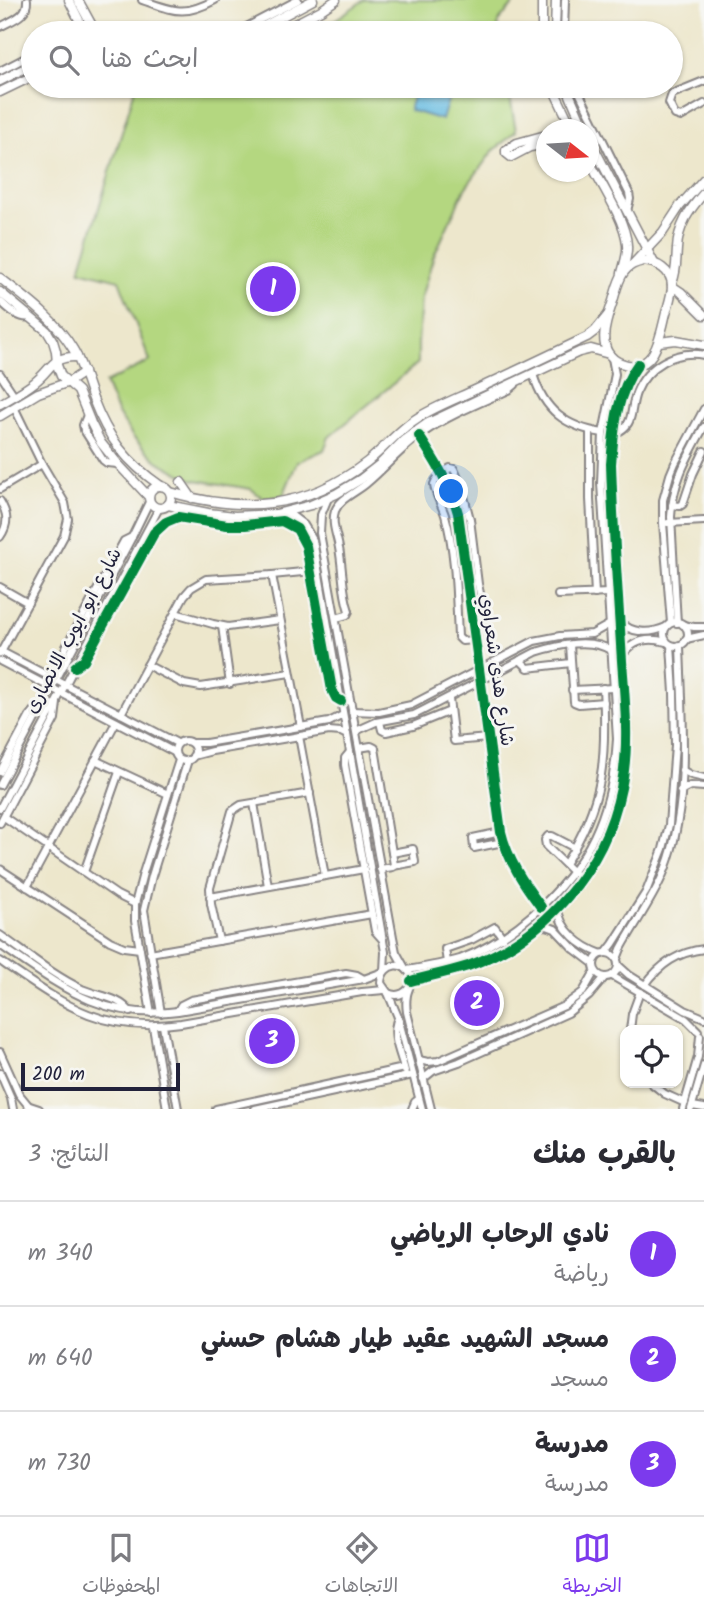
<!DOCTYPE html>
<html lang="ar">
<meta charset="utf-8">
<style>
:root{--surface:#fff;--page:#f7f7f7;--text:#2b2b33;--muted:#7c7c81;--line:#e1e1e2;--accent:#7c3aed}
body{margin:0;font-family:Kalam,"Playpen Sans Arabic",sans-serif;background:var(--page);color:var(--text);direction:rtl}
.controls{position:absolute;right:21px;bottom:21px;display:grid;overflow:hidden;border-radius:14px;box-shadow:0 2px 5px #0004}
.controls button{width:63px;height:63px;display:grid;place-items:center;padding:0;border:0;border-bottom:2px solid var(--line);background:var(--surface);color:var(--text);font:35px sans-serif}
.compass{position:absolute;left:536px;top:119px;width:63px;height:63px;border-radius:50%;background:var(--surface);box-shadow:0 2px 5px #0004;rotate:107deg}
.scale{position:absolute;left:21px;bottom:18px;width:159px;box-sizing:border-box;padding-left:7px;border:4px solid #22223b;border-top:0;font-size:19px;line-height:24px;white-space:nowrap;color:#22223b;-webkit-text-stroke:5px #f6f6f2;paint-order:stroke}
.you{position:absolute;left:452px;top:492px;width:24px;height:24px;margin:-18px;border:5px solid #fff;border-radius:50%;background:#1a73e8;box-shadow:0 0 0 10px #1a73e833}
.badge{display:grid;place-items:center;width:46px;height:46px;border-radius:50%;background:var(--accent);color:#fff;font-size:23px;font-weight:700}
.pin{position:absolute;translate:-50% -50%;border:4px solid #fff;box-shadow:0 2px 7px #0006}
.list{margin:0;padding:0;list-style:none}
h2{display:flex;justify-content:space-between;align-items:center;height:91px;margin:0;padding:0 28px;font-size:30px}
h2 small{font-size:23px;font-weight:400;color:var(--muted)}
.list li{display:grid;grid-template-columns:46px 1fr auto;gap:21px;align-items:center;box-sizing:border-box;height:105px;padding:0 28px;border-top:2px solid var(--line)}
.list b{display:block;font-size:26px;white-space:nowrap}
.list p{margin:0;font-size:23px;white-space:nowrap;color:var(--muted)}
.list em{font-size:23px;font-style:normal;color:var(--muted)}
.icon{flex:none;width:38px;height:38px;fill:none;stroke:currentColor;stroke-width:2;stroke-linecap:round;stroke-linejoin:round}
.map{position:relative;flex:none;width:704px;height:1109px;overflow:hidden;direction:ltr}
.search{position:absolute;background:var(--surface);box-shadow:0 2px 5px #0004;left:21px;right:21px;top:21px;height:77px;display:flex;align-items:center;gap:18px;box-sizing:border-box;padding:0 24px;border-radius:38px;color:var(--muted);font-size:26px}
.sheet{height:406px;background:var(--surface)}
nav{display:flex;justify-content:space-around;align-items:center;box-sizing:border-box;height:98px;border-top:2px solid var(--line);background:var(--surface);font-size:19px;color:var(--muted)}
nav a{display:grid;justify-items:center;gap:4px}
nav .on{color:var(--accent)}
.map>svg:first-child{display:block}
.green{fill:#b4d780;stroke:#6b7c5e;stroke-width:2}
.water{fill:#65bbe1;stroke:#446e8e;stroke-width:2}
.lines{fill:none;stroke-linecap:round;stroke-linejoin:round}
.street-casing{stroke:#888484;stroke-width:10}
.secondary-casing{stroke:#888484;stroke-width:11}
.street{stroke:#fff;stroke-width:6}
.secondary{stroke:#fff;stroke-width:8}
.cycleway-casing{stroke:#f6f6f2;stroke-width:15}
.cycleway{stroke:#00873e;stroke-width:10}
.labels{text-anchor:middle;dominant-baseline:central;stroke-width:6;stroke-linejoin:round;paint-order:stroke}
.street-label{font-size:19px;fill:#22223b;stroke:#f6f6f2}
</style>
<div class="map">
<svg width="704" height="1109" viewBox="0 0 704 1109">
<rect width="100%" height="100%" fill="#f6f6f2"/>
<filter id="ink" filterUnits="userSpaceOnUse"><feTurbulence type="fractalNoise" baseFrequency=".0143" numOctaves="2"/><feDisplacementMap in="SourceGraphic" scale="14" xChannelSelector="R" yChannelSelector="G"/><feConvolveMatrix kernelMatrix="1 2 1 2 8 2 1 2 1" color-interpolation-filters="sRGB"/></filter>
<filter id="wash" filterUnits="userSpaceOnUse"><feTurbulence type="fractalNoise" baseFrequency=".00686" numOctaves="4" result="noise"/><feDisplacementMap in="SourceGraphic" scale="28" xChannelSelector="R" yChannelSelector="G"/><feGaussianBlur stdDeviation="1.57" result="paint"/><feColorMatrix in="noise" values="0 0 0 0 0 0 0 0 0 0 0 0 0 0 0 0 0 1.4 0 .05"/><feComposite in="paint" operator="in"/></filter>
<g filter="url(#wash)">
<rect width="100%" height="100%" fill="#ede7cc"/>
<g class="green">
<path d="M364 0H517L498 22 499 33H316Z"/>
<path d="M136 86H161L185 90 193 86H229L239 94 249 86H508L516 131 492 152 464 190 433 258 421 298 418 343V363L329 437 324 450 297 462 283 496 264 499 251 489 190 479 157 461 133 437 117 412 105 383 150 361 119 280 80 270Z"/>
</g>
<path class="water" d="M416 87 449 97 442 120 409 110Z"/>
</g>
<g filter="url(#ink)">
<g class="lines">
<defs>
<g id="street">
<path d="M142 0C175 11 183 17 215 0"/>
<path d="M0 27C12 20 28 16 27 0"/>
<path d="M235 33 298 0"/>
<path d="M564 33 565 0"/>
<path d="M0 71 33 54"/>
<path d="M704 81 672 94 669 103 675 115 681 117 704 104"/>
<path d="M576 86 629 193 630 199 627 211"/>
<path d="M0 301C9 309 19 320 31 317"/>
<path d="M0 374 14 395"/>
<path d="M533 374C544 411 566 427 603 433"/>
<path d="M87 415 83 425 84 430 103 460 107 463 118 464"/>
<path d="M590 431V499L595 594"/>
<path d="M614 434C636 425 629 412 636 393 647 366 676 349 704 355"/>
<path d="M419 436C435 461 450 484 458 513L501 832C508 861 524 884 541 907"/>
<path d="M0 489 42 464"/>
<path d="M328 498 321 515 320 533 393 937 396 952 405 968"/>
<path d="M0 501C8 514 9 524 0 537"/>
<path d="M672 505 680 506 683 504 693 474 704 451"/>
<path d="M287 512 304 525 313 540 385 952 384 971"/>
<path d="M668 523 704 521"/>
<path d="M272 575 301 727"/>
<path d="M0 587 28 603"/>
<path d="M558 595 609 593"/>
<path d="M175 613 213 624 228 627 280 620"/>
<path d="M336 618 347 615 349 611C342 591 343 569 339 548 337 535 331 524 335 511 340 498 357 492 367 483 386 467 402 447 423 433 449 415 480 403 509 390L515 385"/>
<path d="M472 620 482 618 484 612 478 584 470 519 461 485 454 469 450 468C445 471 436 477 434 484 433 490 443 508 445 515 456 554 456 596 458 637L462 641 474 640"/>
<path d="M620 621C631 634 650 634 666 627"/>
<circle cx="676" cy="634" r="12"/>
<path d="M671 623 663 523V500L670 475 675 463 704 409"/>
<path d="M677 623 671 517C673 481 687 458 704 427"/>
<path d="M683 625 694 627H704"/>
<path d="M222 626 230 684"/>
<path d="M686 639 704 635"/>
<path d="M570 645 574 702 579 704 604 702"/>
<path d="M0 651 177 743"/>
<path d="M0 654 64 536 68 519 65 503 42 464 14 407"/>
<path d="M623 655C633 640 649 637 666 642"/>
<path d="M520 660 528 668 571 663"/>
<path d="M0 661 174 752"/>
<path d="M64 665 62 658 66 647 124 541 132 537"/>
<path d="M147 665 184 684 201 687 290 673"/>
<path d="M75 667 84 660 154 533 166 522 178 517 227 525H245L282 521 297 529 306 546 332 690 336 698 341 701"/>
<path d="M572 690 614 688"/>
<path d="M449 699 454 741 488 738"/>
<path d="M352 711 379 712 411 705 534 641 560 636 592 634 610 624"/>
<path d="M121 714 184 596 191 588 206 579 272 575 313 571"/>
<path d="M380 722 382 730 386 732 413 726 450 711"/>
<path d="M356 731 376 722 414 715 422 711 536 652C559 645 591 637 612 651"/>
<path d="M299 736 325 876"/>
<circle cx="185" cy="751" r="10"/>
<path d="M193 743H206L329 722 343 715"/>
<path d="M359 748 371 746 375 748 394 865 393 867 380 869"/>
<path d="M350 752 345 758V765L375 931 383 940"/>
<path d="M193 756 212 751 329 731 341 732 347 735"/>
<path d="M95 760 168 794"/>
<path d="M682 770 691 775 704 778"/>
<path d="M0 772 30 716 34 711 41 709"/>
<path d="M0 785 132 537 150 500"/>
<path d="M680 791 690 786 704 787"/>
<path d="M254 803 268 886"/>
<path d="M0 808 159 508"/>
<path d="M4 817 117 895 135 904"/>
<path d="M0 823 55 719 57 703"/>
<path d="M501 832 473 838 474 848 503 842"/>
<path d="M392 853 413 849 415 862 393 866"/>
<path d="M565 864C604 802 607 760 603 688"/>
<path d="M0 869 110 941 124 947 140 949"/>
<path d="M84 872 119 772"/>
<path d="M574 873 546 846 545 840 548 836H552L575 848"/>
<path d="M27 887 116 722"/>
<path d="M210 897 364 869"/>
<path d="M558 907C559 930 582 947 602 954"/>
<path d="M538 927 547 926 555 929 573 948 594 964"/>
<path d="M0 935C26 953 54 976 82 989 98 996 120 997 130 1012"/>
<path d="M219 941 211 904 210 888 232 811 241 805 310 793"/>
<path d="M0 945C59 985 101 1021 178 1011L364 979 383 972"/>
<circle cx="606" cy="965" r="12"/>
<path d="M150 953 372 914"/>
<path d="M606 953 613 944 646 892 663 849 669 825 675 745 674 693 671 645"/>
<path d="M617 959 621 949C634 925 650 903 661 879 692 812 682 717 680 645"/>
<path d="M0 961C63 1004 101 1034 181 1023L362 992 384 990"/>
<path d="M447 962 445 949 471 940 495 927 503 938"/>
<path d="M619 966 629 975 685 1010 704 1018"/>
<path d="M407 970C425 967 443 964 460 959 487 949 511 933 533 914 588 866 613 813 617 739L601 483 603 433 615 374 612 358"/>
<path d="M612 976 686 1019 698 1031"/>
<path d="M411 981C430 976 449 972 468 966 545 939 605 868 621 788 630 746 625 703 622 661 618 595 613 530 611 464 614 429 616 394 637 365"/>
<path d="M645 985C660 964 678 952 704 949"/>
<path d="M409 988C403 995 396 997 388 993L381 983C382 961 408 960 411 978 412 984 408 989 407 995 406 1001 406 1006 407 1012L431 1109"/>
<path d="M388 993 398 1017 422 1109"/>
<path d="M178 1010 181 1005 191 1000 346 973 357 975 364 979"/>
<path d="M151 1013 135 921V904L143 873 179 760"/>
<path d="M161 1013 144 910 152 876 188 760"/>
<path d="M398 1018C390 1034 401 1055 405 1071"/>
<path d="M163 1026 178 1109"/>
<path d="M153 1027 167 1109"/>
<path d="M630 1030 632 1014 640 992"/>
<path d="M0 1052 19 1094 28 1105"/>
<path d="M419 1060 428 1062 438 1061 564 1006 583 992 595 971"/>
<path d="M0 1073 11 1098 13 1109"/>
<path d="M423 1079 433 1071 459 1062 568 1013 589 996 604 978"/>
<path d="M651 1083 665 1094 685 1103"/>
<path d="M30 1106 39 1109"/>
<path d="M692 1106 704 1108"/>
<path d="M216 1109 404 1068"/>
<path d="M255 1109 413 1075"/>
<path d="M412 1109 415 1102 419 1099"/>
<path d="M683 1109 698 1057 700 1036"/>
<path d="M691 1109 704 1065"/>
</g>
<g id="secondary">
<path d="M69 0 79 20V33"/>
<path d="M78 0 96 33"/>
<path d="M542 0V33"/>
<path d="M251 33 313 0"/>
<path d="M277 33 321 10 336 0"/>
<path d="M555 33 556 0"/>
<path d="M0 81 33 64"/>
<path d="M552 86 573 130"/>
<path d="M566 86 585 130"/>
<path d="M0 92 33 76"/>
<path d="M546 135 517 143 506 150V153L511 157 530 147 546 144"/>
<path d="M588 136 654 263"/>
<path d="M588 159C600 182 626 221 627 245 628 255 624 264 622 273"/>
<path d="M643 261C656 262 672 270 672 286 672 296 667 308 665 317 660 339 653 376 621 363 594 352 606 321 613 301 616 291 618 280 624 272 629 265 635 263 643 261Z"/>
<path d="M634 263 663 232 680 206 704 179"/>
<path d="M0 278C27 299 55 319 73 349 82 364 87 382 93 399 108 438 126 462 161 486"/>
<path d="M672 283C677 271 676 261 677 249 678 226 689 210 704 193"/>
<path d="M672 286 681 292 704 315"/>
<path d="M0 292 47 331 53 341 56 351 57 365 61 376 78 391 91 423 101 443 118 464 149 497"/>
<path d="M659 342 676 340 704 345"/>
<path d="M0 404C12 397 24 391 35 382 52 369 51 356 77 357"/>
<path d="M0 416 38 393 69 382 84 372"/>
<path d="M181 482 192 498"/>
<circle cx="160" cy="497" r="11"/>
<path d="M170 492C243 513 305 510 367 462 385 448 399 429 419 417 437 406 458 398 477 389 514 372 551 354 587 337L595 331 608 315"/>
<path d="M168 505 208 513 235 516 276 514 311 505 336 494 361 479 379 465 404 440 428 423 579 352 591 349 609 354"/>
</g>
</defs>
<use href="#street" class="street-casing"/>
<use href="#secondary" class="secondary-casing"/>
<use href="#street" class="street"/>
<use href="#secondary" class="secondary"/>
<defs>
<g id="cycleway">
<path d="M419 436C435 461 450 484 458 513L501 832C508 861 524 884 541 907"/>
<path d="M75 667 84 660 154 533 166 522 178 517 227 525H245L282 521 297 529 306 546 332 690 336 698 341 701"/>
<path d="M411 981C430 976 449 972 468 966 545 939 605 868 621 788 630 746 625 703 622 661 618 595 613 530 611 464 614 429 616 394 638 364"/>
</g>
</defs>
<use href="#cycleway" class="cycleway-casing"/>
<use href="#cycleway" class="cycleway"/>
</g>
</g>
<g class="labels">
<g class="street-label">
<text transform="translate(74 631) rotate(-62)">شارع ابو ايوب الانصارى</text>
<text transform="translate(496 670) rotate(82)">شارع هدى شعراوي</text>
</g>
</g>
</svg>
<div class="controls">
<button><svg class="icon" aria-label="locate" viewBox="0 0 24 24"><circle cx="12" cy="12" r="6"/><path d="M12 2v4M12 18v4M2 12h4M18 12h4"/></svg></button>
</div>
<svg class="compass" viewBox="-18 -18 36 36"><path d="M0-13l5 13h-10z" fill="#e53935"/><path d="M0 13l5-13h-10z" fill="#7c7c81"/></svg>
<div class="scale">200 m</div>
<div class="you"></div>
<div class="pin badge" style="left:273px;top:289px">1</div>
<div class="pin badge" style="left:477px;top:1003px">2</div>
<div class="pin badge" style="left:272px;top:1041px">3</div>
<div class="search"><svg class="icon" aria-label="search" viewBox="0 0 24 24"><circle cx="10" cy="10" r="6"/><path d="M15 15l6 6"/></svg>ابحث هنا</div>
</div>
<section class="sheet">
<h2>بالقرب منك<small>النتائج: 3</small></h2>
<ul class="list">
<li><span class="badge">1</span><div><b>نادي الرحاب الرياضي</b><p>رياضة</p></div><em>340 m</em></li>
<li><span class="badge">2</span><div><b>مسجد الشهيد عقيد طيار هشام حسني</b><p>مسجد</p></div><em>640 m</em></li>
<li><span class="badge">3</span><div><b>مدرسة</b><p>مدرسة</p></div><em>730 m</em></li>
</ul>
</section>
<nav>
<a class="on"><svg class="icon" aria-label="map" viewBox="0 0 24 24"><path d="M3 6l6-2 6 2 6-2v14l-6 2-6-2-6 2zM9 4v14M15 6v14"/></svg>الخريطة</a>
<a><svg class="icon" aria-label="directions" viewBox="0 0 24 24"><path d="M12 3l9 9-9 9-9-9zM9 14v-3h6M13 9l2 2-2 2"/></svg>الاتجاهات</a>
<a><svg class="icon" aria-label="saved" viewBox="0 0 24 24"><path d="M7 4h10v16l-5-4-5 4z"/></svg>المحفوظات</a>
</nav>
